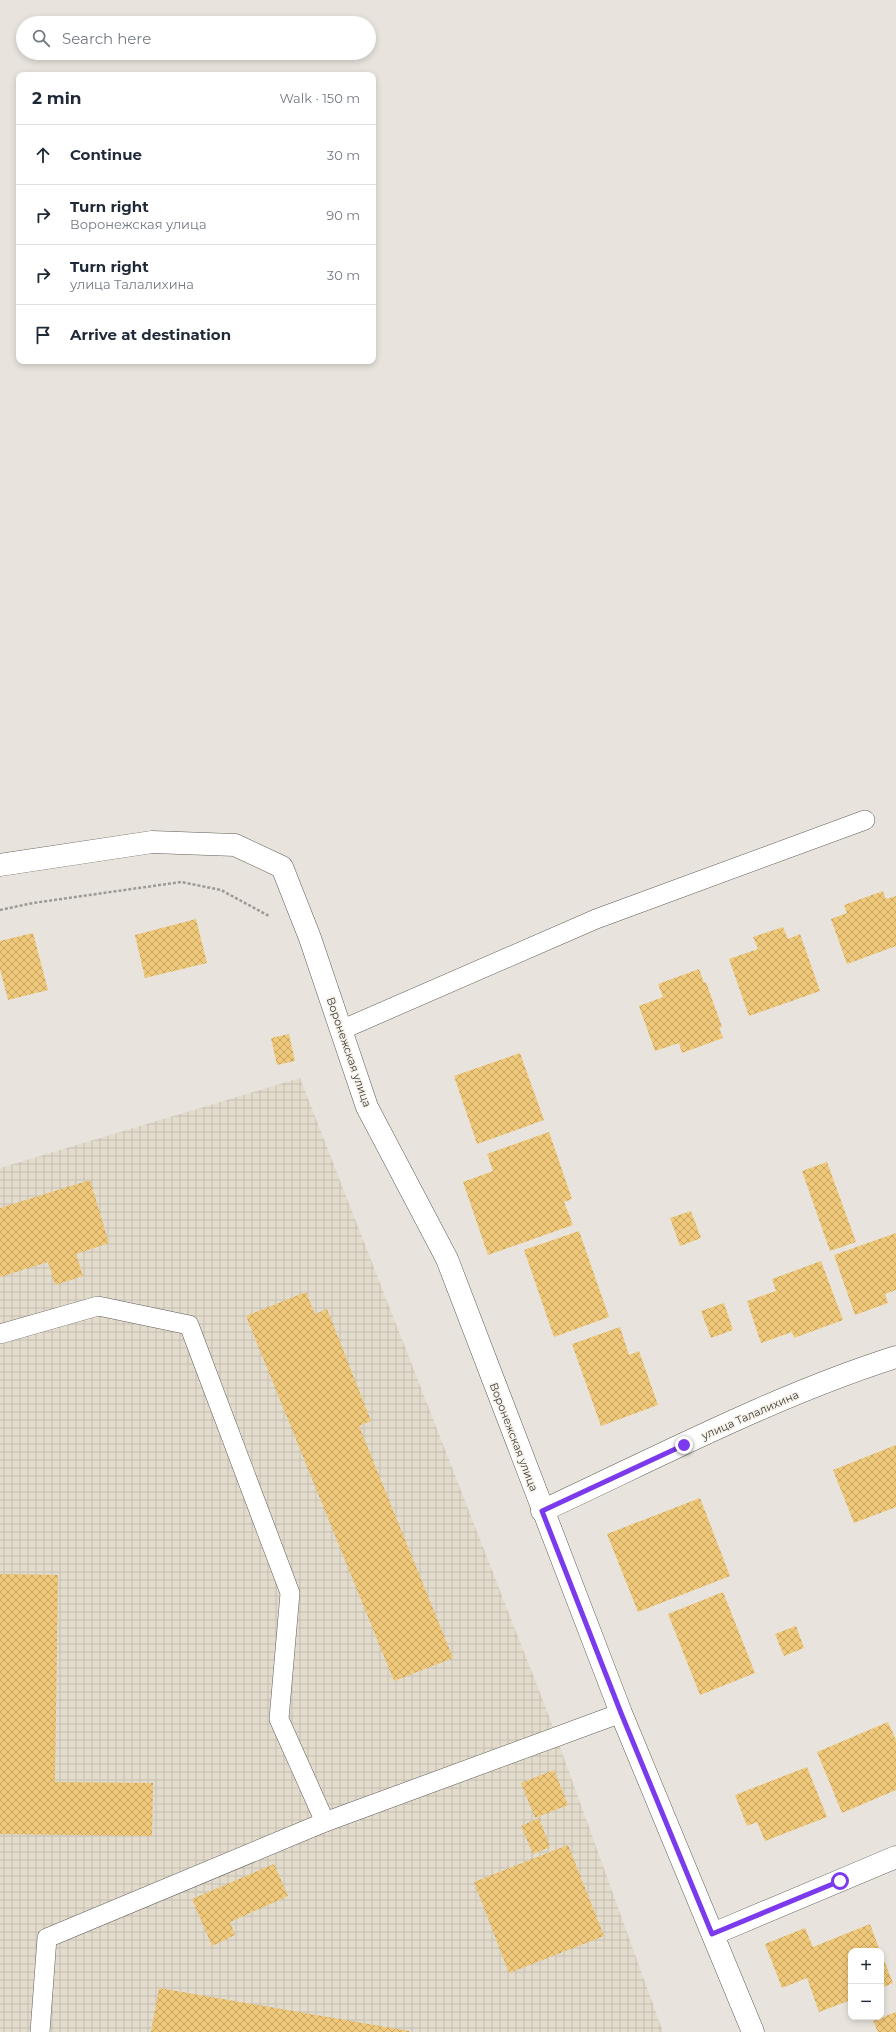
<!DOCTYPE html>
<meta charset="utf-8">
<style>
:root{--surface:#fff;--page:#f2f2f3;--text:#1f2937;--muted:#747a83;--line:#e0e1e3}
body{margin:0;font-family:Montserrat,sans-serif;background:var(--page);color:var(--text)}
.controls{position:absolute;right:12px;bottom:12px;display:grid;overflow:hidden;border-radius:8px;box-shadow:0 2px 6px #0003}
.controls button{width:36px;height:36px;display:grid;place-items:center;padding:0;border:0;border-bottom:1px solid var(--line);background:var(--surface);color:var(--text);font:20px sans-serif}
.stop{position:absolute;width:12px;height:12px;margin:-9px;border:3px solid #7c3aed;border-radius:50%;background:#fff}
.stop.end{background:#7c3aed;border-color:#fff;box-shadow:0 1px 4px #0008}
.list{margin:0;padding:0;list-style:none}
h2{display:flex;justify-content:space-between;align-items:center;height:52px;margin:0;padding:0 16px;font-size:17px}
h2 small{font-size:13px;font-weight:400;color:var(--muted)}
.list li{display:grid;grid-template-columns:26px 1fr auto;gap:12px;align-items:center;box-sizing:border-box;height:60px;padding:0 16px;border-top:1px solid var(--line)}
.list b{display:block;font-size:15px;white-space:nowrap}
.list p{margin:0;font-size:13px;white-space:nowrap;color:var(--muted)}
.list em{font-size:13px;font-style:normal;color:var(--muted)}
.icon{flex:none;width:22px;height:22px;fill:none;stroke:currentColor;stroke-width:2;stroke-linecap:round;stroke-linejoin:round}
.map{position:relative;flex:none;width:896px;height:2032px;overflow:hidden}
.search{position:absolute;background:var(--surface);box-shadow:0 2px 6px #0003;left:16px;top:16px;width:360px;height:44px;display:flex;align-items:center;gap:10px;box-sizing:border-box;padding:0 14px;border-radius:22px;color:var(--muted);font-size:15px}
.panel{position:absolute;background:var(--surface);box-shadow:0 2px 6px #0003;left:16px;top:72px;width:360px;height:292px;border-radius:8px}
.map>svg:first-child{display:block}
.industrial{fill:url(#industrial-grid)}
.building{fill:url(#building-cross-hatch)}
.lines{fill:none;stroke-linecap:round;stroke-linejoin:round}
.service-casing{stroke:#605d57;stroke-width:20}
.minor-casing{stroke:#605d57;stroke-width:23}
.path{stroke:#9d9a95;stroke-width:2.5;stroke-dasharray:3 2;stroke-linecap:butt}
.service{stroke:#fff;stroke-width:19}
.minor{stroke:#fff;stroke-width:22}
.route{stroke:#7c3aed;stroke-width:5}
.labels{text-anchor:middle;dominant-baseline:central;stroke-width:3;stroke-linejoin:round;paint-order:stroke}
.street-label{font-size:11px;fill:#3e3c39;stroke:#f6f2ea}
</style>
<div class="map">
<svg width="896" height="2032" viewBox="0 0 896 2032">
<defs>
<pattern id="industrial-grid" width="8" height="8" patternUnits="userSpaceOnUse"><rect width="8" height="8" fill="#e3dccd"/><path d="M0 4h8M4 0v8" fill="none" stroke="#c4beb1"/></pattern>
<pattern id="building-cross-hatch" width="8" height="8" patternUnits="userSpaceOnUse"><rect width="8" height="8" fill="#f0c879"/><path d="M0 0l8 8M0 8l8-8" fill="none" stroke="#c4a464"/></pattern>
</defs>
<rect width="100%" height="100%" fill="#e8e4dd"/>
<path class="industrial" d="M300 1078 547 1711 663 2032H0V1168Z"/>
<g class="building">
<path d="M883 891 886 899 896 896V946L847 964 831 919 847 913 844 905Z"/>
<path d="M196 919 207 963 145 978 135 935Z"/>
<path d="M783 927 788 939 800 934 820 991 749 1016 729 959 758 949 753 937Z"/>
<path d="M33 933 48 990 8 1000 0 969V941Z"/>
<path d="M699 969 704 983 706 982 722 1027 719 1028 723 1038 682 1053 679 1043 655 1051 639 1006 663 997 658 984Z"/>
<path d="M289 1034 295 1061 277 1065 271 1038Z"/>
<path d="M520 1053 544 1120 477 1144 454 1076Z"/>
<path d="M549 1132 572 1199 564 1202 573 1225 488 1255 463 1182 493 1171 487 1154Z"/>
<path d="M827 1162 856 1242 830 1251 802 1171Z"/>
<path d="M90 1180 109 1243 76 1254 83 1276 55 1285 48 1262 0 1277V1208Z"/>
<path d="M691 1211 701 1238 680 1246 670 1218Z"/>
<path d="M579 1231 609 1317 554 1337 524 1250Z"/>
<path d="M896 1233V1290L885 1294 888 1303 855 1315 834 1255Z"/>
<path d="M821 1261 843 1320 794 1338 792 1332 761 1343 747 1301 776 1291 772 1279Z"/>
<path d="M306 1292 315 1314 327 1309 371 1421 359 1426 453 1658 394 1681 246 1316Z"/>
<path d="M724 1303 733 1330 711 1338 701 1311Z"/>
<path d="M620 1327 629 1355 639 1351 658 1405 601 1426 572 1344Z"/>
<path d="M896 1445V1507L854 1523 833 1470Z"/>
<path d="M700 1498 730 1576 638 1612 607 1534Z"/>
<path d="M0 1574 58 1575 55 1782 153 1783 152 1836 0 1834Z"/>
<path d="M723 1592 755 1673 700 1695 668 1614Z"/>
<path d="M796 1626 804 1648 784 1656 775 1634Z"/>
<path d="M888 1722 896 1740V1790L842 1813 817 1752Z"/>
<path d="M807 1767 827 1817 765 1841 757 1822 747 1826 735 1795Z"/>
<path d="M554 1770 568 1805 535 1818 521 1783Z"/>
<path d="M539 1818 550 1847 533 1854 521 1826Z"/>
<path d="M568 1845 604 1936 509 1973 474 1882Z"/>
<path d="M274 1864 288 1896 230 1922 235 1935 212 1946 192 1899Z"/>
<path d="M870 1924 880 1951H851V2000L819 2012 807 1978 782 1988 765 1944 805 1928 813 1947Z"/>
<path d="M881 1953 893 1983 881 1988Z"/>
<path d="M159 1988 409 2031V2032H151Z"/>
<path d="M896 2012V2032H878L873 2021Z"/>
</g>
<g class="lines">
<defs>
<g id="service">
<path d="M341 1030 596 919 865 820"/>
<path d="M0 1334 98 1306 189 1325 290 1593 279 1719 325 1822"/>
<path d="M40 2032 47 1938 325 1822 621 1713"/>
</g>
<g id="minor">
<path d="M0 865 152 842 235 845 282 867 310 938 367 1107 447 1259 621 1713 753 2032"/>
<path d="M542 1511C658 1457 774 1396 896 1357"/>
<path d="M713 1934 896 1857"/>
</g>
</defs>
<use href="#service" class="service-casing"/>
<use href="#minor" class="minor-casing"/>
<path class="path" d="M0 910 33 903 181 882 221 890 269 916"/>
<use href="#service" class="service"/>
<use href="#minor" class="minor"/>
</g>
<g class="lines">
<path class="route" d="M684 1445 542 1511 621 1713 712 1934 840 1881"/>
</g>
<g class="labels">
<g class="street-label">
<text transform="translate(349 1052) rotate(71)">Воронежская улица</text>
<text transform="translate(750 1415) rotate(-24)">улица Талалихина</text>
<text transform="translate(514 1437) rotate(69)">Воронежская улица</text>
</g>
</g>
</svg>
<div class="controls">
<button>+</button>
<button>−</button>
</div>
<div class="stop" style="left:840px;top:1881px"></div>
<div class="stop end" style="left:684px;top:1445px"></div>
<div class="search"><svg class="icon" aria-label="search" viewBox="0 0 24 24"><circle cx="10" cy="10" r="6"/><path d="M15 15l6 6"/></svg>Search here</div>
<section class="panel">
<h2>2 min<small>Walk · 150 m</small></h2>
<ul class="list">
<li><svg class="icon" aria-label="ahead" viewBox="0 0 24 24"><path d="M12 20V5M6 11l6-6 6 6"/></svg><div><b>Continue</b></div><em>30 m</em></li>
<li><svg class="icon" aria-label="right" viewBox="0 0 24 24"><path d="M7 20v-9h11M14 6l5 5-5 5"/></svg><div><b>Turn right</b><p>Воронежская улица</p></div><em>90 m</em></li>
<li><svg class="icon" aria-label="right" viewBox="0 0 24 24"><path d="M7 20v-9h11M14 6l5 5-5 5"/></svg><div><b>Turn right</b><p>улица Талалихина</p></div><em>30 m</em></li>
<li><svg class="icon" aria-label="arrive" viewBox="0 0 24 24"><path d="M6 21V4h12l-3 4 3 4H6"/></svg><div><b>Arrive at destination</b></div></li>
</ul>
</section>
</div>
